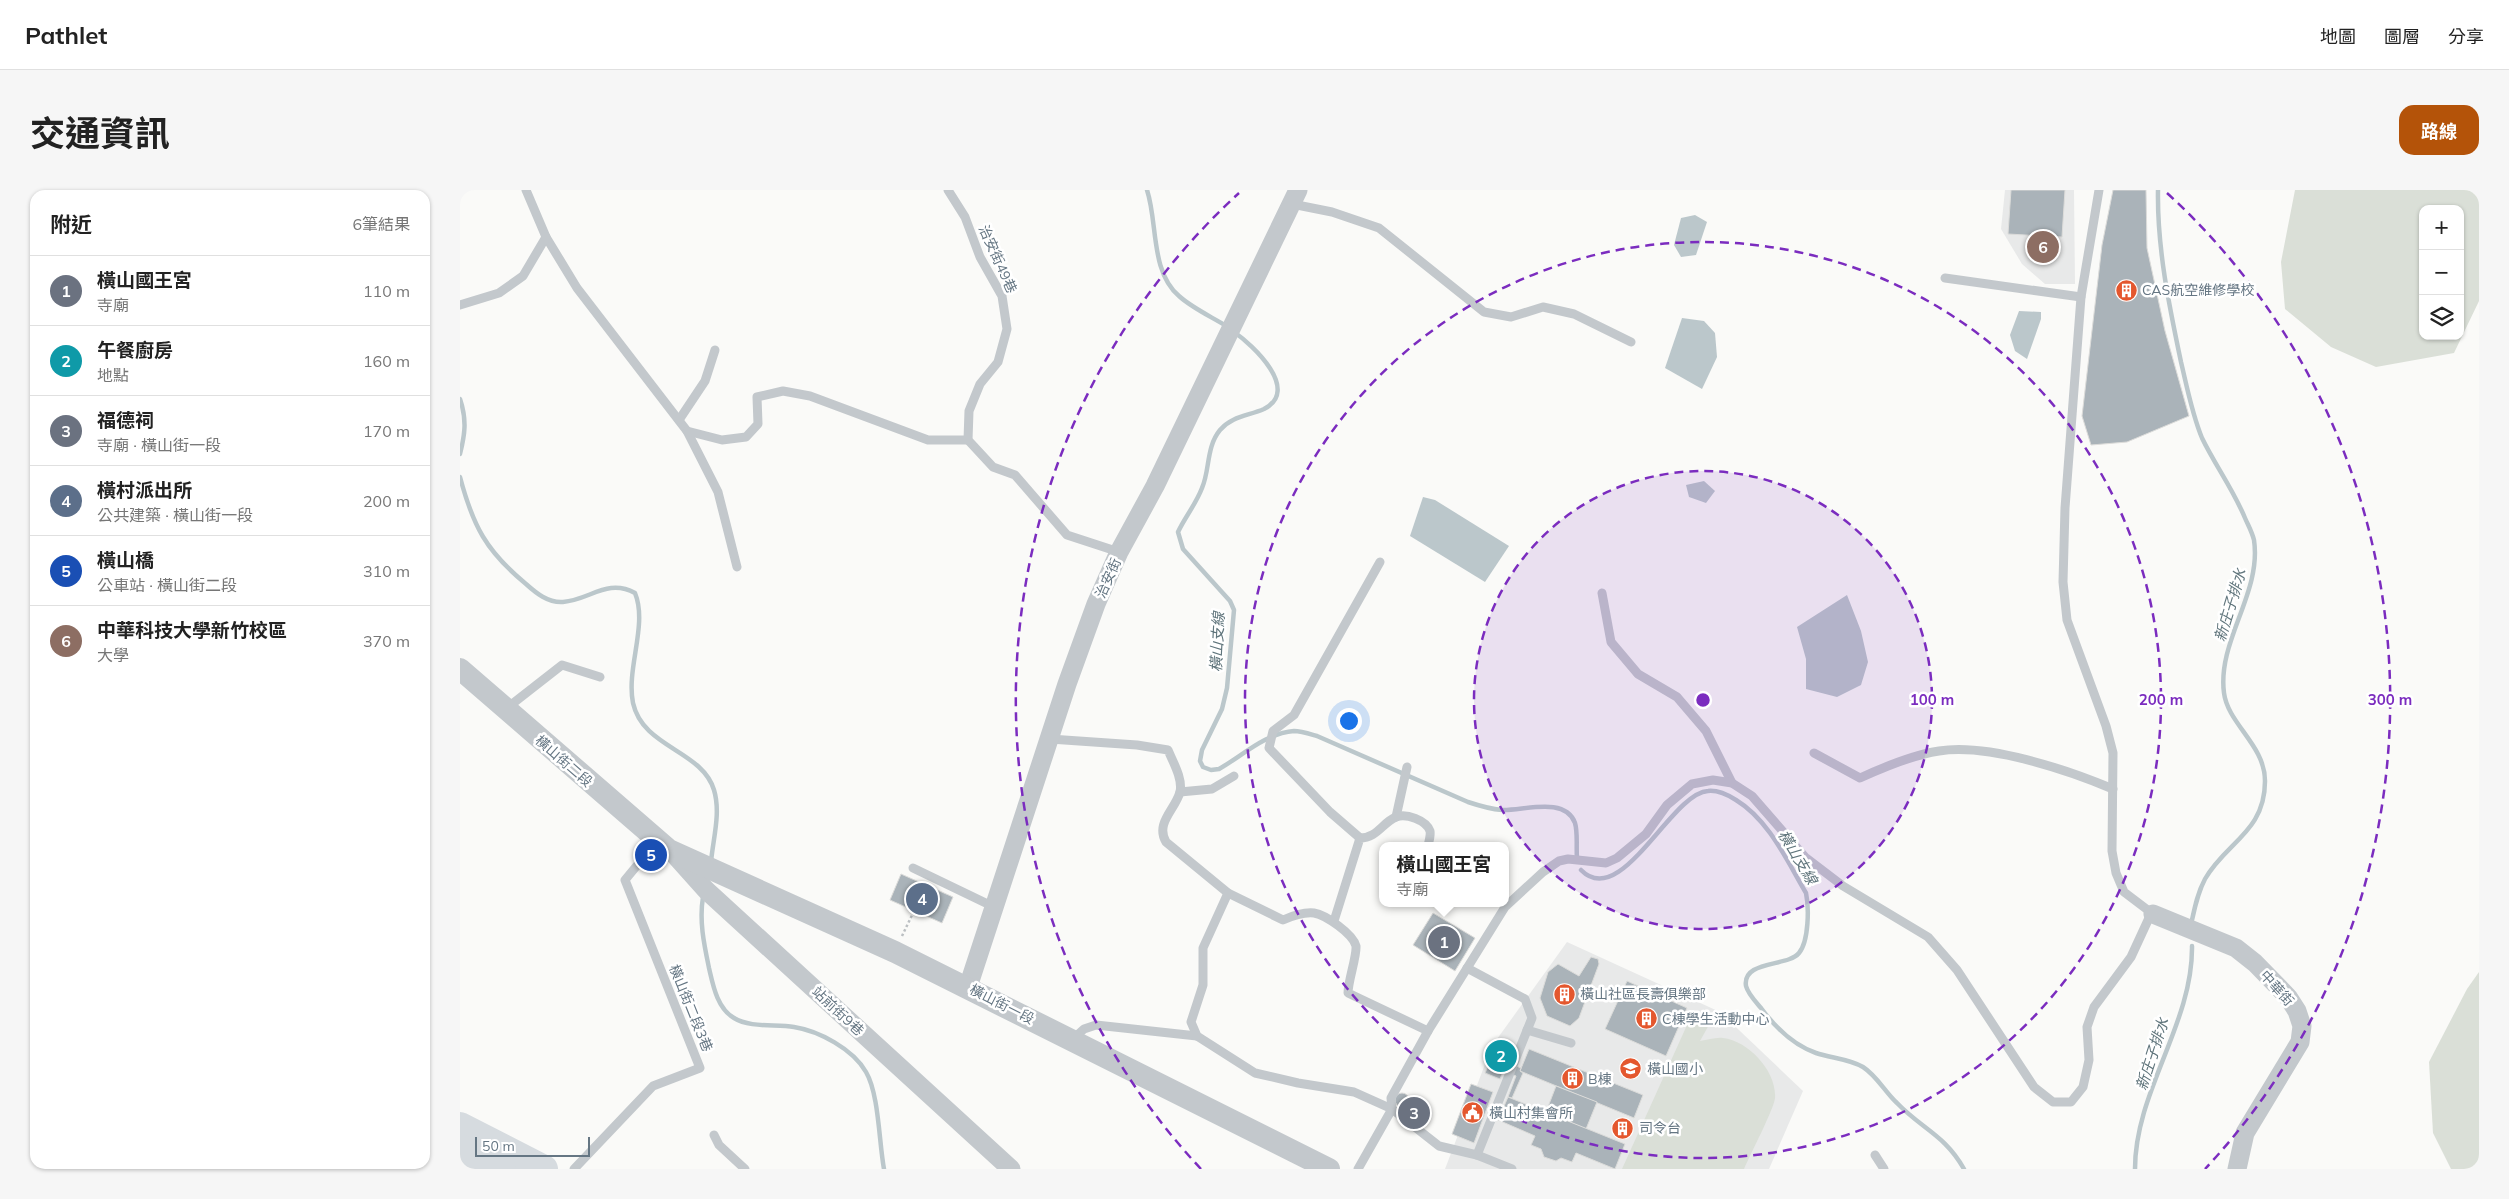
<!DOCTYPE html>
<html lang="zh-TW">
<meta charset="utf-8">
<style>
:root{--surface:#fff;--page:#f6f6f6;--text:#222;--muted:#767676;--line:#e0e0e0;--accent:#b45309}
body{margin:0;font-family:Mulish,"Noto Sans TC",sans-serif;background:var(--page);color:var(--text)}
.controls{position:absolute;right:15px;top:15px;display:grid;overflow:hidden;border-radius:10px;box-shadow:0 1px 4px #0004}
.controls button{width:45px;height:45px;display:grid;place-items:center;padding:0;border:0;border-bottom:1px solid var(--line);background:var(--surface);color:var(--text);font:25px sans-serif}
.scale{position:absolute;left:15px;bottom:12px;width:115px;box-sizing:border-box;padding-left:5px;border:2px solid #657683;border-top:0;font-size:14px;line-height:18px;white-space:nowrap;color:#657683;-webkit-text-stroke:4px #fff;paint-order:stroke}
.you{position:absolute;left:888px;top:530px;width:18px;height:18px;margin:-12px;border:4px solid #fff;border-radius:50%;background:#1a73e8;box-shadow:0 0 0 8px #1a73e833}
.badge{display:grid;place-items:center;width:32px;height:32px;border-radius:50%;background:var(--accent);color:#fff;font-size:16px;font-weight:700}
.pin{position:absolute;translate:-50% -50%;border:2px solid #fff;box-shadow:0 1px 5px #0006}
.popup{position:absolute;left:919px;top:652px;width:130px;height:65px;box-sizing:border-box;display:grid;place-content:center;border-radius:10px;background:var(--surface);filter:drop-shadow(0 1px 4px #0005);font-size:16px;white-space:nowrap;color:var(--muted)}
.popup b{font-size:19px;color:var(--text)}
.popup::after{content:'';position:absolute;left:50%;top:100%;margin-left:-10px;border:10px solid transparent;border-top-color:var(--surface)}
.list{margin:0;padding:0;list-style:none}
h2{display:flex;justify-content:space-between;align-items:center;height:65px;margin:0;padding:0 20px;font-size:21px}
h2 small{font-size:16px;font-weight:400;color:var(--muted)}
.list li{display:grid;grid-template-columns:32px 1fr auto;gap:15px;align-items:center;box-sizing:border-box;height:70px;padding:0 20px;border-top:1px solid var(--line)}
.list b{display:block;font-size:19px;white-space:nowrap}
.list p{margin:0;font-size:16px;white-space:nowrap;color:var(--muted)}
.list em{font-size:16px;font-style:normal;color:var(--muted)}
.icon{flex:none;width:28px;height:28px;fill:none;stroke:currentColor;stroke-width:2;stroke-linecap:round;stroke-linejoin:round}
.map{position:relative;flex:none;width:2019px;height:979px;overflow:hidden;border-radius:15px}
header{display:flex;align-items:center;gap:30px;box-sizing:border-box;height:70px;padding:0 25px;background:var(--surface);border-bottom:1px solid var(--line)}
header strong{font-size:24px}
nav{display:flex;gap:28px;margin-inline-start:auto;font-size:18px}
.intro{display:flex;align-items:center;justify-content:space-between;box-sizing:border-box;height:120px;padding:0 30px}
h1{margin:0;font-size:35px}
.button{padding:12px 22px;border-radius:15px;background:var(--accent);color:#fff;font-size:18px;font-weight:700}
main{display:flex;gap:30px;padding:0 30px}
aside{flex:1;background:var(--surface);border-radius:15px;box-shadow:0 1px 4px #0004}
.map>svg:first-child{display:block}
.built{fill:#e8e9e9}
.green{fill:#dadfd7;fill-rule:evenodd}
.water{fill:#bbc7cb}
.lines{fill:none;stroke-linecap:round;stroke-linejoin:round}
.stream{stroke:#bbc7cb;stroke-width:4.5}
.building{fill:#aab3b9;stroke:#dcdcda}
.path{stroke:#bbbfc2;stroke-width:2.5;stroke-dasharray:2.5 2.5;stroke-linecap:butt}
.service{stroke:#c3c8cc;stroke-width:9}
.minor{stroke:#c3c8cc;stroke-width:19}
.tertiary{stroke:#c3c8cc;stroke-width:22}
.primary{stroke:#d6dbdf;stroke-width:28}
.ring{fill:none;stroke:#7b2cbf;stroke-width:2.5;stroke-dasharray:9 6}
.labels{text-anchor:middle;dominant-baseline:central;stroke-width:5;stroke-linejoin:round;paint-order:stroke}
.street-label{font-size:14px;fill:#657683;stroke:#fff}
.poi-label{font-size:14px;fill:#657683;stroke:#fff;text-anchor:start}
.water-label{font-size:15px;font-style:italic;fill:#60757c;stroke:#fff}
.centre{fill:#7b2cbf;stroke:#fff;stroke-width:2.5}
.ring-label{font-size:15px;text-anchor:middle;font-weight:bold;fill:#7b2cbf;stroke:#fff;stroke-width:5;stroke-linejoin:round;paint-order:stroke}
</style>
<header>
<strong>Pathlet</strong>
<nav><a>地圖</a><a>圖層</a><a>分享</a></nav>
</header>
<div class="intro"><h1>交通資訊</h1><a class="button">路線</a></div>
<main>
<aside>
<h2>附近<small>6筆結果</small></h2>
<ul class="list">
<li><span class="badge" style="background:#6b7280">1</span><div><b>橫山國王宮</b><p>寺廟</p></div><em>110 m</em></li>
<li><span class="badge" style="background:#0f9aa8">2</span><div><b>午餐廚房</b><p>地點</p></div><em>160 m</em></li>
<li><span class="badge" style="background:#6b7280">3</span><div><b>福德祠</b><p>寺廟 · 橫山街一段</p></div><em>170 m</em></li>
<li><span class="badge" style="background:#5c6f8a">4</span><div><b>橫村派出所</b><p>公共建築 · 橫山街一段</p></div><em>200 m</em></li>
<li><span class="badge" style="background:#1a4fb4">5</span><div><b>橫山橋</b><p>公車站 · 橫山街二段</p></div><em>310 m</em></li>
<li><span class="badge" style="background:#8d6e63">6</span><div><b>中華科技大學新竹校區</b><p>大學</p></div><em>370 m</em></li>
</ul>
</aside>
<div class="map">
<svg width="2019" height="979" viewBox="0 0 2019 979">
<rect width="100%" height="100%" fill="#fafaf8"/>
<g class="built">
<path d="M1545 0H1614L1615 94H1585L1562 74 1541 39Z"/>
<path d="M1107 752 1260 822 1343 901 1309 979H985L1032 856Z"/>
</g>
<g class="green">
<path d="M1835 0H2019V111L1994 163 1916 177 1871 157 1825 119 1821 72ZM1963 19H2000V146H1963Z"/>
<path d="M2019 782V979H1991L1973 943 1969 872 2007 799Z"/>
<path d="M1232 824 1250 833 1240 851C1248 850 1256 847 1263 848 1289 851 1317 882 1315 908 1314 919 1290 965 1284 979H1162Z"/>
</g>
<g class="water">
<path d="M1235 25 1247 32 1236 65 1221 67 1214 55 1221 28Z"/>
<path d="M1559 121 1581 122V129L1567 169 1555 161 1550 145Z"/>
<path d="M1222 128 1244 131 1255 143 1257 167 1242 199 1205 178Z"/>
<path d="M1244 291 1255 301 1246 313 1229 307 1226 295Z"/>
<path d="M963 307 975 310 1049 356 1025 392 950 346Z"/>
<path d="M1387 405 1401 441 1408 472 1401 495 1377 507 1346 499V469L1337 437Z"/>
</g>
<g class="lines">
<g class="stream">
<path d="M687 0C698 33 690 81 719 106 732 118 752 127 768 137"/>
<path d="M1698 0C1697 58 1709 115 1721 172 1727 197 1732 224 1742 248 1755 275 1773 299 1785 328 1788 335 1792 342 1794 350 1802 403 1757 451 1764 503 1768 534 1805 555 1805 591 1805 642 1766 652 1745 689 1738 702 1735 716 1732 730"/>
<path d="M774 142C793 155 841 200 804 219 788 226 772 226 760 240 746 257 750 280 742 298 736 314 725 327 718 342L723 359 770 411 774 420 767 498 762 519 742 560 740 571 743 577 751 580 759 579C782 566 806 543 834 541 841 541 850 544 857 546L1008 612C1020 616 1030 619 1042 620 1063 621 1105 606 1115 633 1118 643 1116 657 1117 668"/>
<path d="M0 209C7 230 5 244 0 264"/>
<path d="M0 287C13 336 26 361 66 394 76 403 88 413 103 412 130 410 147 388 175 403 188 435 166 478 173 513 183 558 242 560 254 600 261 623 253 649 251 672"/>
<path d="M1121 680C1161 721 1211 603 1248 601 1257 600 1268 605 1276 610 1309 630 1327 671 1346 703 1349 717 1349 751 1339 763 1328 777 1282 770 1286 796 1288 804 1296 812 1301 818 1315 837 1333 855 1356 863 1371 868 1390 869 1403 877 1417 886 1425 902 1437 913 1462 939 1485 945 1504 979"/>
<path d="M243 707C239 731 244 754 249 778 253 795 257 818 274 828 290 838 315 834 334 837 359 841 393 859 406 882 419 904 419 953 424 979"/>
<path d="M1675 979C1675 901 1733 834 1732 756"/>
</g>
</g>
<g class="building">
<path d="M1551 0H1605L1602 47 1548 44Z"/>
<path d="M1653 0H1686L1687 58 1705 141 1729 226 1667 252 1631 255 1622 226 1642 55Z"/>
<path d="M441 684 493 707 482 733 430 710Z"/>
<path d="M973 723 1015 748 995 781 953 755Z"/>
<path d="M1131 767 1138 769 1139 774 1119 828 1110 836 1087 826 1080 808 1088 782 1098 774 1119 786Z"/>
<path d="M1167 791 1227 818 1206 866 1145 839Z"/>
<path d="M1038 854 1052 860 1040 889 1025 883Z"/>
<path d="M1069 859 1183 905 1174 928 1060 881Z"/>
<path d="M1047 872 1061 878 1060 881 1063 883 1052 908 1048 907 1056 886 1043 880Z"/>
<path d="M1011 894 1033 902 1014 953 992 944Z"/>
<path d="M1096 896 1137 912 1126 939 1086 922Z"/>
<circle cx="942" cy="910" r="7"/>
<path d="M1048 907 1165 954 1155 979 1116 963 1112 972 1101 968 1096 971 1084 967 1081 959 1071 955 1075 946 1038 930Z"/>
<path d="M960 916 963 926 948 930 945 920Z"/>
<path d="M1160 929 1172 934 1166 947 1155 942Z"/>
</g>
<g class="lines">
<path class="path" d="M442 746 454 721"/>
<g class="service">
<path d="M66 0 86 47 117 98 227 241 258 302 277 377"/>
<path d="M488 0 505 27 520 67 542 106 547 139 538 172 520 194 509 221 508 250 533 277 555 285 607 345 659 362"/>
<path d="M832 14 872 22 919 38 1024 122 1051 127 1083 117 1114 124 1171 152"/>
<path d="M1485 88 1621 107"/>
<path d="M0 115 39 103 63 86 86 47"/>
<path d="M219 230 245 191 255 160"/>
<path d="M227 241 262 250 286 247 298 234 297 207 323 201 350 206 468 250H508"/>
<path d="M1142 403 1151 452 1178 484 1217 507 1246 541 1272 593"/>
<path d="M47 518 102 475 140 487"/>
<path d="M590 549 677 555 708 560C713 572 723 589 720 602 715 620 695 633 706 652L768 703 823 730C832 726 844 722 854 723 866 725 893 744 896 756 897 766 888 791 888 803L968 841"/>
<path d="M1354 563 1400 588C1424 577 1452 565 1479 561 1528 553 1608 580 1653 599"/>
<path d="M720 602 752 599 774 586"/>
<path d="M936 627 947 577"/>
<path d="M900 648 870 622 809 558 813 541 834 525 920 372"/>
<path d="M453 678 534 717"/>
<path d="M768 703 743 758V795L731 832 737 846 795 883 838 893 894 902 932 919 979 956 1017 965 1052 979"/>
<path d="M874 731 900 648C917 648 922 633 936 627 946 623 966 630 970 641 971 645 969 651 968 656"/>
<path d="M1007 778 1065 809 1072 828 1017 965"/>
<path d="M1067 840 1111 853"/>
<path d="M613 849 624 839 636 835 737 846"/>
<path d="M254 945 259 955 285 979"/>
<path d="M1415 965 1424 979"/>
<path d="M114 979 193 896 240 878 165 690 198 650"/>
<path d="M898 979 932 919 931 908 968 841 1045 717 1083 682 1099 671 1108 669 1146 673 1157 668 1186 644 1207 615 1232 594 1253 590 1272 593 1292 606 1345 667 1383 696 1468 747 1497 780 1574 897 1593 912H1611L1623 897 1629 870 1627 837 1634 817 1671 767 1689 728 1693 724 1664 702 1656 683 1652 661 1653 563 1646 536 1607 430 1603 392 1605 318 1621 107 1639 0"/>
</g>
<g class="minor">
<path d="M212 662 246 700 551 979"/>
<path d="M1693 724 1776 758 1795 773 1828 807 1837 821 1842 836 1840 852 1785 943 1777 979"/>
<path d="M508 797 607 494 636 414 659 362 695 296 838 0"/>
</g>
<path class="tertiary" d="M0 479 209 660 435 762 869 979"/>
<g class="primary">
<path d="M0 936 84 979"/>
<path d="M0 958 42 979"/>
</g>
</g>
<circle cx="1243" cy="510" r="229" fill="#7b2cbf" fill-opacity=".12"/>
<g class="ring">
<circle cx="1243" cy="510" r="229"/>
<circle cx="1243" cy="510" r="458"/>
<path d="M741 979A687 687 0 0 1 779 3M1707 3A687 687 0 0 1 1745 979"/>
</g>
<defs>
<symbol id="building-disc" viewBox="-11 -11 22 22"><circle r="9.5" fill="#e4572e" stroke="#fff"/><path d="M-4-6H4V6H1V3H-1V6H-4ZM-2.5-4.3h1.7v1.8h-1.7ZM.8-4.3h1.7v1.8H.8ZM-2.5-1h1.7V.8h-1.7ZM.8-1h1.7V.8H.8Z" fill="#fff"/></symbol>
<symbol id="school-disc" viewBox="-11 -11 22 22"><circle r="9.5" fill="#e4572e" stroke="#fff"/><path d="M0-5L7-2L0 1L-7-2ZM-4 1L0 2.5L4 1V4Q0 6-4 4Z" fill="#fff"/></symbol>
<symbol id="civic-disc" viewBox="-11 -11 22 22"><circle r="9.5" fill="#e4572e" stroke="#fff"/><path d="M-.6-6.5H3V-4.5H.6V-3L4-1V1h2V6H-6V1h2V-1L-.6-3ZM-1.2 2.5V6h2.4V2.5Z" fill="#fff"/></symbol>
</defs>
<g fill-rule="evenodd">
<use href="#building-disc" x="1654" y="88" width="25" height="25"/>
<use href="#building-disc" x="1092" y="792" width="25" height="25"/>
<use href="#building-disc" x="1174" y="816" width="25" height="25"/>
<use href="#school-disc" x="1158" y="866" width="25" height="25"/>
<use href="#building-disc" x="1100" y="876" width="25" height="25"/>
<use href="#civic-disc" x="1000" y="910" width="25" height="25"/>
<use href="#building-disc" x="1150" y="926" width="25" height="25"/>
</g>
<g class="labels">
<g class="street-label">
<text transform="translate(538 69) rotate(66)">治安街49巷</text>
<text transform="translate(648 388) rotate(-66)">治安街</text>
<text transform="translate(104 571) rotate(41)">橫山街二段</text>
<text transform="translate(1817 798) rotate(48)">中華街</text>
<text transform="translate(542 814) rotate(27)">橫山街一段</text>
<text transform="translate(231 818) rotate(68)">橫山街二段3巷</text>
<text transform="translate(378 821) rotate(43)">站前街9巷</text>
</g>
<g class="poi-label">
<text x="1682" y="100">CAS航空維修學校</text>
<text x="1120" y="804">橫山社區長壽俱樂部</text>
<text x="1202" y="829">C棟學生活動中心</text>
<text x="1187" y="879">橫山國小</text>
<text x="1128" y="889">B棟</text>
<text x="1029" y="923">橫山村集會所</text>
<text x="1179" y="938">司令台</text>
</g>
<g class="water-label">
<text transform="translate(1770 415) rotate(-73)">新庄子排水</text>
<text transform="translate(757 452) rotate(-87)">橫山支線</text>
<text transform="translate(1338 667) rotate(59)">橫山支線</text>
<text transform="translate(1692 864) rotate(-72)">新庄子排水</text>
</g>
</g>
<circle cx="1243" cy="510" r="8" class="centre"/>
<g class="ring-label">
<text x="1472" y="515">100 m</text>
<text x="1701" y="515">200 m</text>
<text x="1930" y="515">300 m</text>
</g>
</svg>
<div class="controls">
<button>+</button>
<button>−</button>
<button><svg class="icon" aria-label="layers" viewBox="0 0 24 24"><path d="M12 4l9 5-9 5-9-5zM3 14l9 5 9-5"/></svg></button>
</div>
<div class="scale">50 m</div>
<div class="you"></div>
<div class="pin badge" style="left:984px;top:752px;background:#6b7280">1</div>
<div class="popup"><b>橫山國王宮</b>寺廟</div>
<div class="pin badge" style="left:1041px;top:866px;background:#0f9aa8">2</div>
<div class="pin badge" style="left:954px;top:923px;background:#6b7280">3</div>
<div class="pin badge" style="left:462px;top:709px;background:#5c6f8a">4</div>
<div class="pin badge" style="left:191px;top:665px;background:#1a4fb4">5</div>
<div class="pin badge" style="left:1583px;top:57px;background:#8d6e63">6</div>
</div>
</main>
